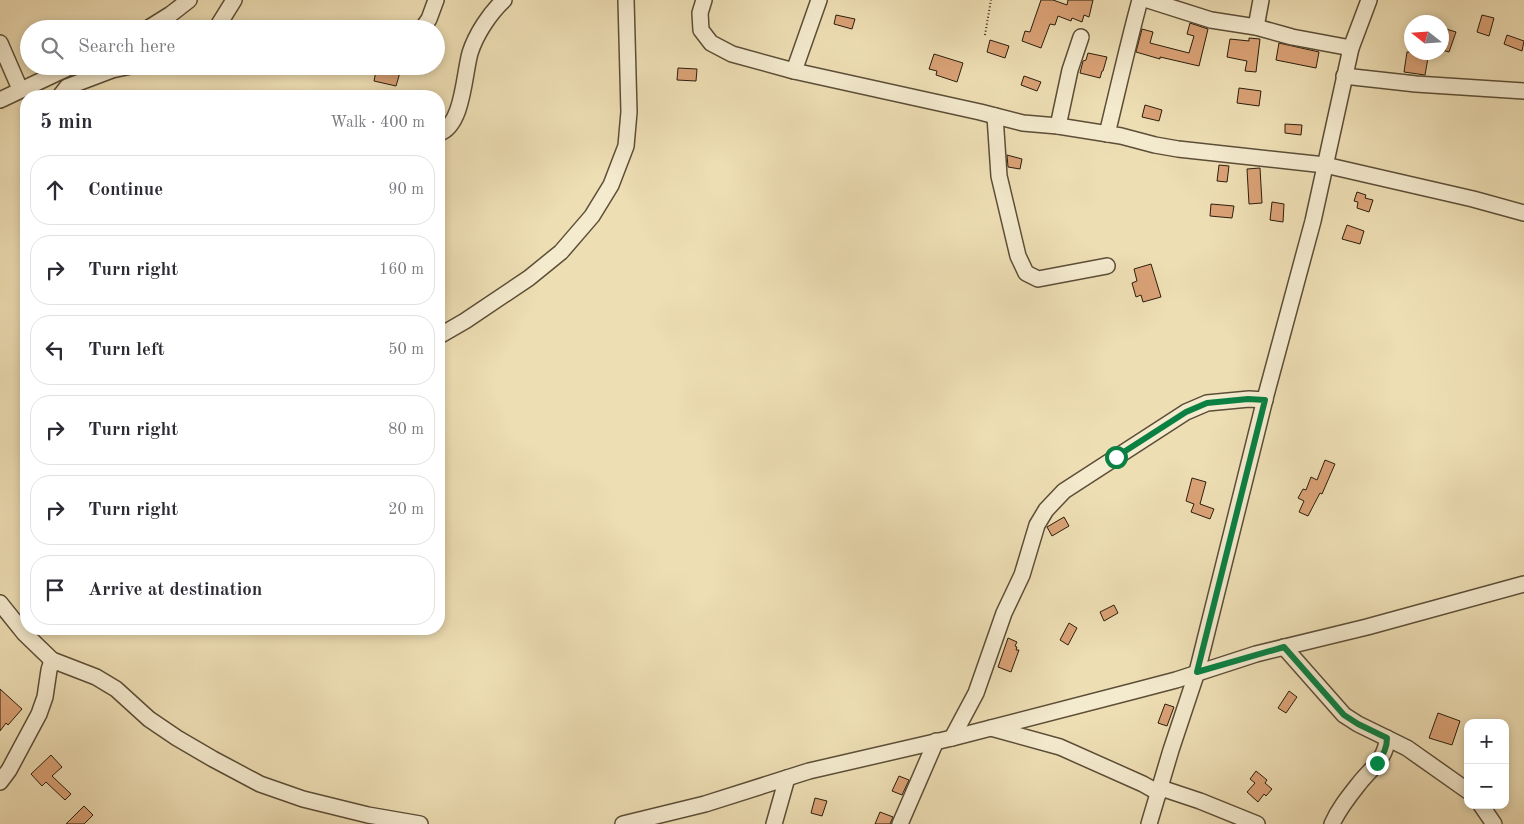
<!DOCTYPE html>
<meta charset="utf-8">
<style>
:root{--surface:#fff;--page:#f2f2f3;--text:#2b2b33;--muted:#7c7c81;--line:#e1e1e2}
body{margin:0;font-family:"Old Standard TT",serif;background:var(--page);color:var(--text)}
.controls{position:absolute;right:15px;bottom:15px;display:grid;overflow:hidden;border-radius:10px;box-shadow:0 2px 8px #0003}
.controls button{width:45px;height:45px;display:grid;place-items:center;padding:0;border:0;border-bottom:1px solid var(--line);background:var(--surface);color:var(--text);font:25px sans-serif}
.compass{position:absolute;left:1404px;top:15px;width:45px;height:45px;border-radius:50%;background:var(--surface);box-shadow:0 2px 8px #0003;rotate:287deg}
.stop{position:absolute;width:15px;height:15px;margin:-11px;border:4px solid #0b8043;border-radius:50%;background:#fff}
.stop.end{background:#0b8043;border-color:#fff;box-shadow:0 1px 5px #0008}
.list{margin:0;padding:0;list-style:none}
h2{display:flex;justify-content:space-between;align-items:center;height:65px;margin:0;padding:0 20px;font-size:21px}
h2 small{font-size:16px;font-weight:400;color:var(--muted)}
.list li{display:grid;grid-template-columns:32px 1fr auto;gap:15px;align-items:center;box-sizing:border-box;height:70px;margin:0 10px 10px;padding:0 10px;border:1px solid var(--line);border-radius:20px}
.list b{display:block;font-size:19px;white-space:nowrap}
.list em{font-size:16px;font-style:normal;color:var(--muted)}
.icon{flex:none;width:28px;height:28px;fill:none;stroke:currentColor;stroke-width:2;stroke-linecap:round;stroke-linejoin:round}
.map{position:relative;flex:none;width:1524px;height:824px;overflow:hidden}
.search{position:absolute;background:var(--surface);box-shadow:0 2px 8px #0003;left:20px;top:20px;width:425px;height:55px;display:flex;align-items:center;gap:12px;box-sizing:border-box;padding:0 18px;border-radius:28px;color:var(--muted);font-size:19px}
.panel{position:absolute;background:var(--surface);box-shadow:0 2px 8px #0003;left:20px;top:90px;width:425px;height:545px;border-radius:20px}
.map>svg:first-child{display:block}
.building{fill:#daa276;stroke:#2b1e0d}
.lines{fill:none;stroke-linecap:round;stroke-linejoin:round}
.minor-casing{stroke:#5c4e37;stroke-width:18}
.path{stroke:#2b1e0d;stroke-width:2;stroke-dasharray:1 2.5;stroke-linecap:butt}
.minor{stroke:#f4eace;stroke-width:15}
.route{stroke:#0b8043;stroke-width:6}
</style>
<div class="map">
<svg width="1524" height="824" viewBox="0 0 1524 824">
<rect width="100%" height="100%" fill="#eedeb4"/>
<filter id="stains"><feTurbulence type="fractalNoise" baseFrequency=".004" numOctaves="4"/><feColorMatrix values="0 0 0 0 .2 0 0 0 0 .09 0 0 0 0 .02 0 0 0 .5 -.17"/></filter>
<radialGradient id="worn" r=".72"><stop offset=".6" stop-color="#630" stop-opacity="0"/><stop offset="1" stop-color="#630" stop-opacity=".3"/></radialGradient>
<g class="building">
<path d="M1041 0H1053L1067 5 1068 0H1093L1089 17 1084 15 1082 22 1072 18 1071 21 1058 16 1055 25 1050 24 1041 48 1022 41 1025 31 1030 32Z"/>
<path d="M836 15 855 19 852 29 834 24Z"/>
<path d="M1482 15 1494 18 1489 36 1477 32Z"/>
<path d="M1190 23 1208 29 1199 66 1160 57V59L1136 52 1142 29 1153 32 1150 43 1189 53 1194 36 1187 34Z"/>
<path d="M1443 28 1456 32 1449 52 1442 50V34Z"/>
<path d="M1507 35 1524 41 1522 51 1504 44Z"/>
<path d="M1249 38 1260 39 1256 72 1245 71 1247 61 1227 57 1230 39 1249 41Z"/>
<path d="M990 40 1009 46 1005 58 987 52Z"/>
<path d="M1279 43 1319 52 1316 68 1276 60Z"/>
<path d="M1407 52H1429L1425 75 1404 72Z"/>
<path d="M1088 53 1107 57 1103 71H1102L1100 78 1080 73 1083 61 1086 60Z"/>
<path d="M934 54 963 63 957 82 936 75 937 71 929 69Z"/>
<path d="M377 66H391L401 69 396 86 374 81Z"/>
<path d="M678 68 697 69 696 81 677 80Z"/>
<path d="M1024 76 1041 82 1037 91 1021 85Z"/>
<path d="M1239 88 1261 91 1259 106 1237 103Z"/>
<path d="M1145 105 1162 110 1159 121 1142 117Z"/>
<path d="M1285 124 1302 125 1301 135 1285 133Z"/>
<path d="M1007 155 1022 159 1020 169 1008 167Z"/>
<path d="M1219 165 1229 166 1227 182 1217 181Z"/>
<path d="M1260 168 1262 203 1249 204 1247 169Z"/>
<path d="M1357 192 1366 195 1365 198 1373 200 1369 212 1357 208 1358 202 1354 201Z"/>
<path d="M1272 202 1284 204 1283 222 1270 220Z"/>
<path d="M1211 204 1234 206 1232 218 1210 216Z"/>
<path d="M1347 225 1364 231 1360 244 1342 239Z"/>
<path d="M1151 264 1161 297 1143 302 1141 295 1136 297 1132 283 1137 281 1134 269Z"/>
<path d="M1325 460 1335 464 1322 494 1320 493 1308 516 1299 512 1304 501 1298 498 1303 489 1306 490 1311 477 1317 480Z"/>
<path d="M1192 478 1206 482 1200 504 1214 509 1210 519 1191 512 1194 504 1186 501Z"/>
<path d="M1064 517 1069 526 1052 536 1047 527Z"/>
<path d="M1114 605 1118 613 1104 621 1100 612Z"/>
<path d="M1069 623 1077 628 1068 645 1060 640Z"/>
<path d="M1008 638 1017 642 1015 646 1017 647 1016 650H1019L1011 672 998 667Z"/>
<path d="M0 689 22 709 8 725 6 723 0 731Z"/>
<path d="M1289 691 1297 697 1286 713 1278 708Z"/>
<path d="M1165 704 1174 707 1167 726 1158 723Z"/>
<path d="M1438 713 1460 721 1452 745 1429 738Z"/>
<path d="M51 755 62 767 52 776 71 794 65 800 46 782 42 786 31 774Z"/>
<path d="M1256 771 1267 780 1265 783 1272 789 1266 796 1264 794 1258 802 1247 792 1255 783 1250 779Z"/>
<path d="M899 776 909 780 902 795 892 791Z"/>
<path d="M815 798 827 801 822 816 811 813Z"/>
<path d="M84 806 93 815 84 824H66Z"/>
<path d="M880 812 893 817 890 824H875Z"/>
</g>
<g class="lines">
<defs>
<g id="minor">
<path d="M704 0 700 13 701 30 711 43 732 54 794 71 980 112 1023 123 1058 126 1121 136 1155 145 1178 149 1325 165 1473 199 1524 213"/>
<path d="M1148 0 1211 20 1256 27 1292 37 1351 48"/>
<path d="M1256 27 1261 0"/>
<path d="M147 29 171 14 189 0"/>
<path d="M216 29 234 0"/>
<path d="M422 29 429 19 436 0"/>
<path d="M0 43 20 89"/>
<path d="M794 71 819 0"/>
<path d="M1344 76 1416 84 1524 91"/>
<path d="M60 96 67 87 112 70 131 66"/>
<path d="M0 100 72 66"/>
<path d="M995 116 999 176 1018 256 1026 273 1038 279 1107 266"/>
<path d="M1058 126 1070 70 1081 37"/>
<path d="M439 133C463 126 464 74 470 53 476 34 490 13 504 0"/>
<path d="M1107 134C1118 89 1128 44 1140 0"/>
<path d="M439 336 465 321 529 278 561 252 592 216 611 185 626 146 629 112 626 0"/>
<path d="M0 603 24 633 52 660 96 677 116 689 149 719 177 738 213 759 260 784 303 799 368 815 420 824"/>
<path d="M1284 647 1344 715 1358 724 1407 748 1468 791"/>
<path d="M991 728 1060 747 1143 784 1159 793"/>
<path d="M952 738 976 693 1004 613 1022 575 1037 525 1046 510 1064 491 1186 412 1207 403 1249 399 1265 400"/>
<path d="M0 782 9 770 39 714 45 697 49 670 52 660"/>
<path d="M1161 788 1200 801 1257 824"/>
<path d="M1481 805 1494 824"/>
<path d="M623 824 705 804 809 771 952 738 1134 691 1176 680 1256 654 1367 627 1524 584"/>
<path d="M774 824 787 778"/>
<path d="M900 824 936 741"/>
<path d="M1149 824 1171 750 1197 672 1266 395 1313 221 1351 48 1369 0"/>
<path d="M1332 824C1339 808 1350 795 1361 781 1372 768 1387 757 1387 738"/>
</g>
</defs>
<use href="#minor" class="minor-casing"/>
<path class="path" d="M985 35 991 0"/>
<use href="#minor" class="minor"/>
</g>
<g class="lines">
<path class="route" d="M1116 457 1186 412 1207 403 1248 399 1265 400 1197 672 1284 647 1344 715 1358 724 1387 738C1387 748 1383 756 1377 763"/>
</g>
<rect width="100%" height="100%" filter="url(#stains)"/>
<rect width="100%" height="100%" fill="url(#worn)"/>
</svg>
<div class="controls">
<button>+</button>
<button>−</button>
</div>
<svg class="compass" viewBox="-18 -18 36 36"><path d="M0-13l5 13h-10z" fill="#e53935"/><path d="M0 13l5-13h-10z" fill="#7c7c81"/></svg>
<div class="stop" style="left:1116px;top:457px"></div>
<div class="stop end" style="left:1377px;top:763px"></div>
<div class="search"><svg class="icon" aria-label="search" viewBox="0 0 24 24"><circle cx="10" cy="10" r="6"/><path d="M15 15l6 6"/></svg>Search here</div>
<section class="panel">
<h2>5 min<small>Walk · 400 m</small></h2>
<ul class="list">
<li><svg class="icon" aria-label="ahead" viewBox="0 0 24 24"><path d="M12 20V5M6 11l6-6 6 6"/></svg><div><b>Continue</b></div><em>90 m</em></li>
<li><svg class="icon" aria-label="right" viewBox="0 0 24 24"><path d="M7 20v-9h11M14 6l5 5-5 5"/></svg><div><b>Turn right</b></div><em>160 m</em></li>
<li><svg class="icon" aria-label="left" viewBox="0 0 24 24"><path d="M17 20v-9H6M10 6l-5 5 5 5"/></svg><div><b>Turn left</b></div><em>50 m</em></li>
<li><svg class="icon" aria-label="right" viewBox="0 0 24 24"><path d="M7 20v-9h11M14 6l5 5-5 5"/></svg><div><b>Turn right</b></div><em>80 m</em></li>
<li><svg class="icon" aria-label="right" viewBox="0 0 24 24"><path d="M7 20v-9h11M14 6l5 5-5 5"/></svg><div><b>Turn right</b></div><em>20 m</em></li>
<li><svg class="icon" aria-label="arrive" viewBox="0 0 24 24"><path d="M6 21V4h12l-3 4 3 4H6"/></svg><div><b>Arrive at destination</b></div></li>
</ul>
</section>
</div>
